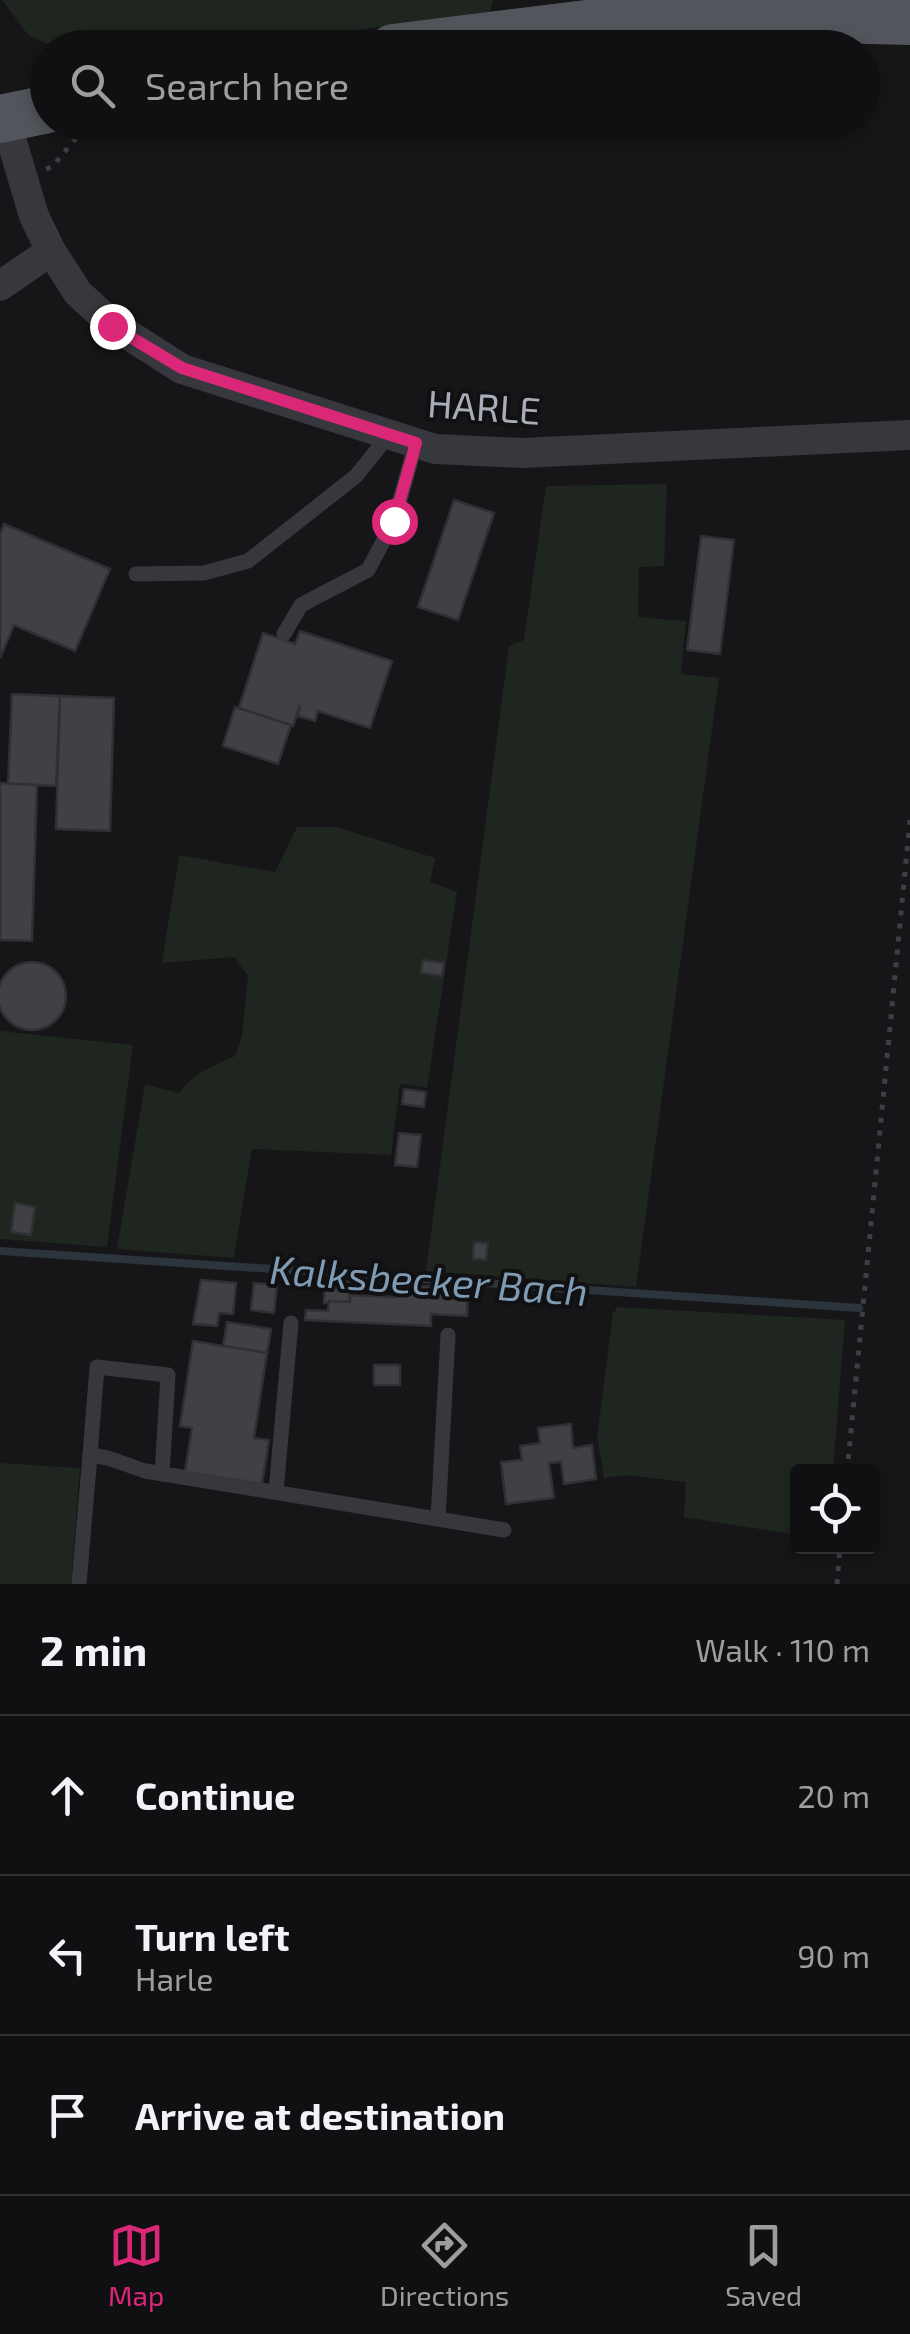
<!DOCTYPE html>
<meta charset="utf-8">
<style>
:root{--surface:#101012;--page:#19191b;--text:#f1f3f6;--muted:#9c9d9f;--line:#303032;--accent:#db2777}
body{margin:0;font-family:"Exo 2",sans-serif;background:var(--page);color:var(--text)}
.controls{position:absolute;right:30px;bottom:30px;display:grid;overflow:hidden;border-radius:10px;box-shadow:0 5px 15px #0003}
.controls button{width:90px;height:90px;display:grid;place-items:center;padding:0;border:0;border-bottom:2px solid var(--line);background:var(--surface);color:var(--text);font:50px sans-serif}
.stop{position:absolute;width:30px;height:30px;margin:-22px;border:8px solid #db2777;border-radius:50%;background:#fff}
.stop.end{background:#db2777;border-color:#fff;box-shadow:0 2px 10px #0008}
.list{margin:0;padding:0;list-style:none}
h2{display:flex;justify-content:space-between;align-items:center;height:130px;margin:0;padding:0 40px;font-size:42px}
h2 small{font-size:32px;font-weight:400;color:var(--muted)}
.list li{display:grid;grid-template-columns:65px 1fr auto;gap:30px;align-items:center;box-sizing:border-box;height:160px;padding:0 40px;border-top:2px solid var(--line)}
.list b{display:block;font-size:38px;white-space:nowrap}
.list p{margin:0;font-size:32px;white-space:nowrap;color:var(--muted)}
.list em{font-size:32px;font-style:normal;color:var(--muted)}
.icon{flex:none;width:55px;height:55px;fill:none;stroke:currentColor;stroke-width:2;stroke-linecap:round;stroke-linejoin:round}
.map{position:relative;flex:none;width:910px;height:1584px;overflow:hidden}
.search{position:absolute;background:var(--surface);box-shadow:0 5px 15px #0003;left:30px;right:30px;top:30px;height:110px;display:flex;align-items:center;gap:25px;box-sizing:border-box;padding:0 35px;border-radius:55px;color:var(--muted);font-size:38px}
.sheet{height:610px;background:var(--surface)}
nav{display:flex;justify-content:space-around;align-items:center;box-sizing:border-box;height:140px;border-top:2px solid var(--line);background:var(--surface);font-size:28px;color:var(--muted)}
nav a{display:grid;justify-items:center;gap:5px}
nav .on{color:var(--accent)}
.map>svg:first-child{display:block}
.green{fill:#1e261f}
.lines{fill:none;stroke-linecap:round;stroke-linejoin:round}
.stream{stroke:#2c353c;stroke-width:8}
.building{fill:#404145;stroke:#303034;stroke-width:2.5}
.path{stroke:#3d3f44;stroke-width:5;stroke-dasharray:5 8;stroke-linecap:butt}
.service{stroke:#37383d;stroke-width:15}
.minor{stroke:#37383d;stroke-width:30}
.primary{stroke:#53555c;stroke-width:48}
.route{stroke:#db2777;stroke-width:12}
.labels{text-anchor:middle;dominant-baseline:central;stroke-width:8;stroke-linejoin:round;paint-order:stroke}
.street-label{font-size:38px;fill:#a8adb8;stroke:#111113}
.water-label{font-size:40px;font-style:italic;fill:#7f9bb3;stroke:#111113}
</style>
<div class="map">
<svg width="910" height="1584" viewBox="0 0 910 1584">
<rect width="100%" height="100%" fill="#161618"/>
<g class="green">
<path d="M2 0H493L490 12 225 48 54 47 28 35Z"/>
<path d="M667 484 664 566 639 567 638 617 686 621 681 674 719 678 636 1287 426 1271 509 646 524 640 546 486Z"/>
<path d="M297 827H337L435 858 430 882 457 892 427 1088 400 1084 391 1155 252 1149 234 1258 117 1249 145 1084 179 1093C193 1074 214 1065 235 1056L242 1036 248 976 234 957 162 963 179 855 275 872Z"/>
<path d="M0 1031 133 1045 107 1247 0 1239Z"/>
<path d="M618 1307 845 1320 833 1471 798 1472 797 1535 684 1517 686 1482 625 1475 604 1478 597 1437 613 1313Z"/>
<path d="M0 1463 80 1468 71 1584H0Z"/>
</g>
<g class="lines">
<path class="stream" d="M0 1251 859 1308"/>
</g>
<g class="building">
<path d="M454 500 494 513 458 620 418 607Z"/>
<path d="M4 524 110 569 75 651 14 625 0 658V534Z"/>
<path d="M701 536 734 540 720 654 687 650Z"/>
<path d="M300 631 392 661 370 728 318 711 315 721 298 716 300 705 293 726 239 708 263 633 295 644Z"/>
<path d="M12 694 60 696 56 786 8 784Z"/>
<path d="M60 696 114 698 110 831 56 829Z"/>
<path d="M235 707 291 725 278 764 223 746Z"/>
<path d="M0 783 37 785 32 941 0 940Z"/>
<path d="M423 960 444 963 442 976 421 973Z"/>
<circle cx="32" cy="996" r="34"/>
<path d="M404 1089 426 1092 424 1107 402 1104Z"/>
<path d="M399 1133 421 1135 417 1167 395 1165Z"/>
<path d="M15 1203 35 1207 31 1235 11 1232Z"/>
<path d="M474 1242 488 1243 486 1260 473 1259Z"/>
<path d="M201 1280 236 1283 233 1314 219 1313 217 1326 193 1324Z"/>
<path d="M325 1281 356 1282V1295H350V1302L324 1303Z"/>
<path d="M254 1283 277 1285 274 1313 251 1310Z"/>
<path d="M395 1285 468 1288 467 1316 431 1314V1326L305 1320 306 1310 328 1311 329 1301 350 1302V1295L395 1297Z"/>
<path d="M227 1322 271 1329 267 1353 223 1346Z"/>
<path d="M193 1341 267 1353 254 1438 269 1440 262 1484 185 1472 192 1428 180 1426Z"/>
<rect x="374" y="1365" width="26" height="20"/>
<path d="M571 1424 573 1448 592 1445 596 1479 564 1484 561 1462 549 1463 554 1498 506 1504 501 1462 522 1460 520 1446 540 1443 538 1428Z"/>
</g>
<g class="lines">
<g class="path">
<path d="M46 169 52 167 78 136 128 122"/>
<path d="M847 1472 910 820"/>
<path d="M837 1584 840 1546"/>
</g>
<g class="service">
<path d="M136 574 204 573 248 561 356 476 389 435"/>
<path d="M284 634 301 605 368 570 394 521 416 443"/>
<path d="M90 1455 97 1367 168 1375 162 1474"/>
<path d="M276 1492 291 1323"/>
<path d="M438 1519 448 1335"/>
<path d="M79 1584 90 1455 108 1458 145 1471 504 1530"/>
</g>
<g class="minor">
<path d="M5 118 34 216 51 251 78 293 113 325 182 369 435 449 522 453 910 435"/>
<path d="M0 286 51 251"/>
</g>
<g class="primary">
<path d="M393 48 595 23 748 17 910 21"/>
<path d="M0 119 48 109"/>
</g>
</g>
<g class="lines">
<path class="route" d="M112 326 182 368 416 443 394 521"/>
</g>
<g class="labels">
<g class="street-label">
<text transform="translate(484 406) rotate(4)">HARLE</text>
</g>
<g class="water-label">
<text transform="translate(429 1279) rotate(4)">Kalksbecker Bach</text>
</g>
</g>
</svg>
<div class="controls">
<button><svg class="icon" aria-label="locate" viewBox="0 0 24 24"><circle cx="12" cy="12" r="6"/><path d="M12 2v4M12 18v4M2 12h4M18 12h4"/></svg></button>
</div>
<div class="stop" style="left:394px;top:521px"></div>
<div class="stop end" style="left:112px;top:326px"></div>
<div class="search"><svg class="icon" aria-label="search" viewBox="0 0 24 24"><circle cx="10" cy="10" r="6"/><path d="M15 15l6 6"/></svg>Search here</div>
</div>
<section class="sheet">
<h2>2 min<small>Walk · 110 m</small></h2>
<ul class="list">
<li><svg class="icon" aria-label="ahead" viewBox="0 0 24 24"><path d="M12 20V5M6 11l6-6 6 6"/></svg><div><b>Continue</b></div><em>20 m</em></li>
<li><svg class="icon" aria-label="left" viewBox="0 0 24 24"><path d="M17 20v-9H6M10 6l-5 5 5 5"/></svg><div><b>Turn left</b><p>Harle</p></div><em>90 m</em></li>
<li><svg class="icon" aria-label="arrive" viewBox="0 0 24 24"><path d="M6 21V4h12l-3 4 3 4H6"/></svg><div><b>Arrive at destination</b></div></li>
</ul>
</section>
<nav>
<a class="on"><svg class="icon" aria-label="map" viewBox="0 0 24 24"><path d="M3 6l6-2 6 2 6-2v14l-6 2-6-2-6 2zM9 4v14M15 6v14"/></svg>Map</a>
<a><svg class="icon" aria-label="directions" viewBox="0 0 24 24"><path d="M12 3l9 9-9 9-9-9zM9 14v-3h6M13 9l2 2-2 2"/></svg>Directions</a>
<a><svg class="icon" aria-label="saved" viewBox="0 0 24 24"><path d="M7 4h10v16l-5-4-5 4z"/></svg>Saved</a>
</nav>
